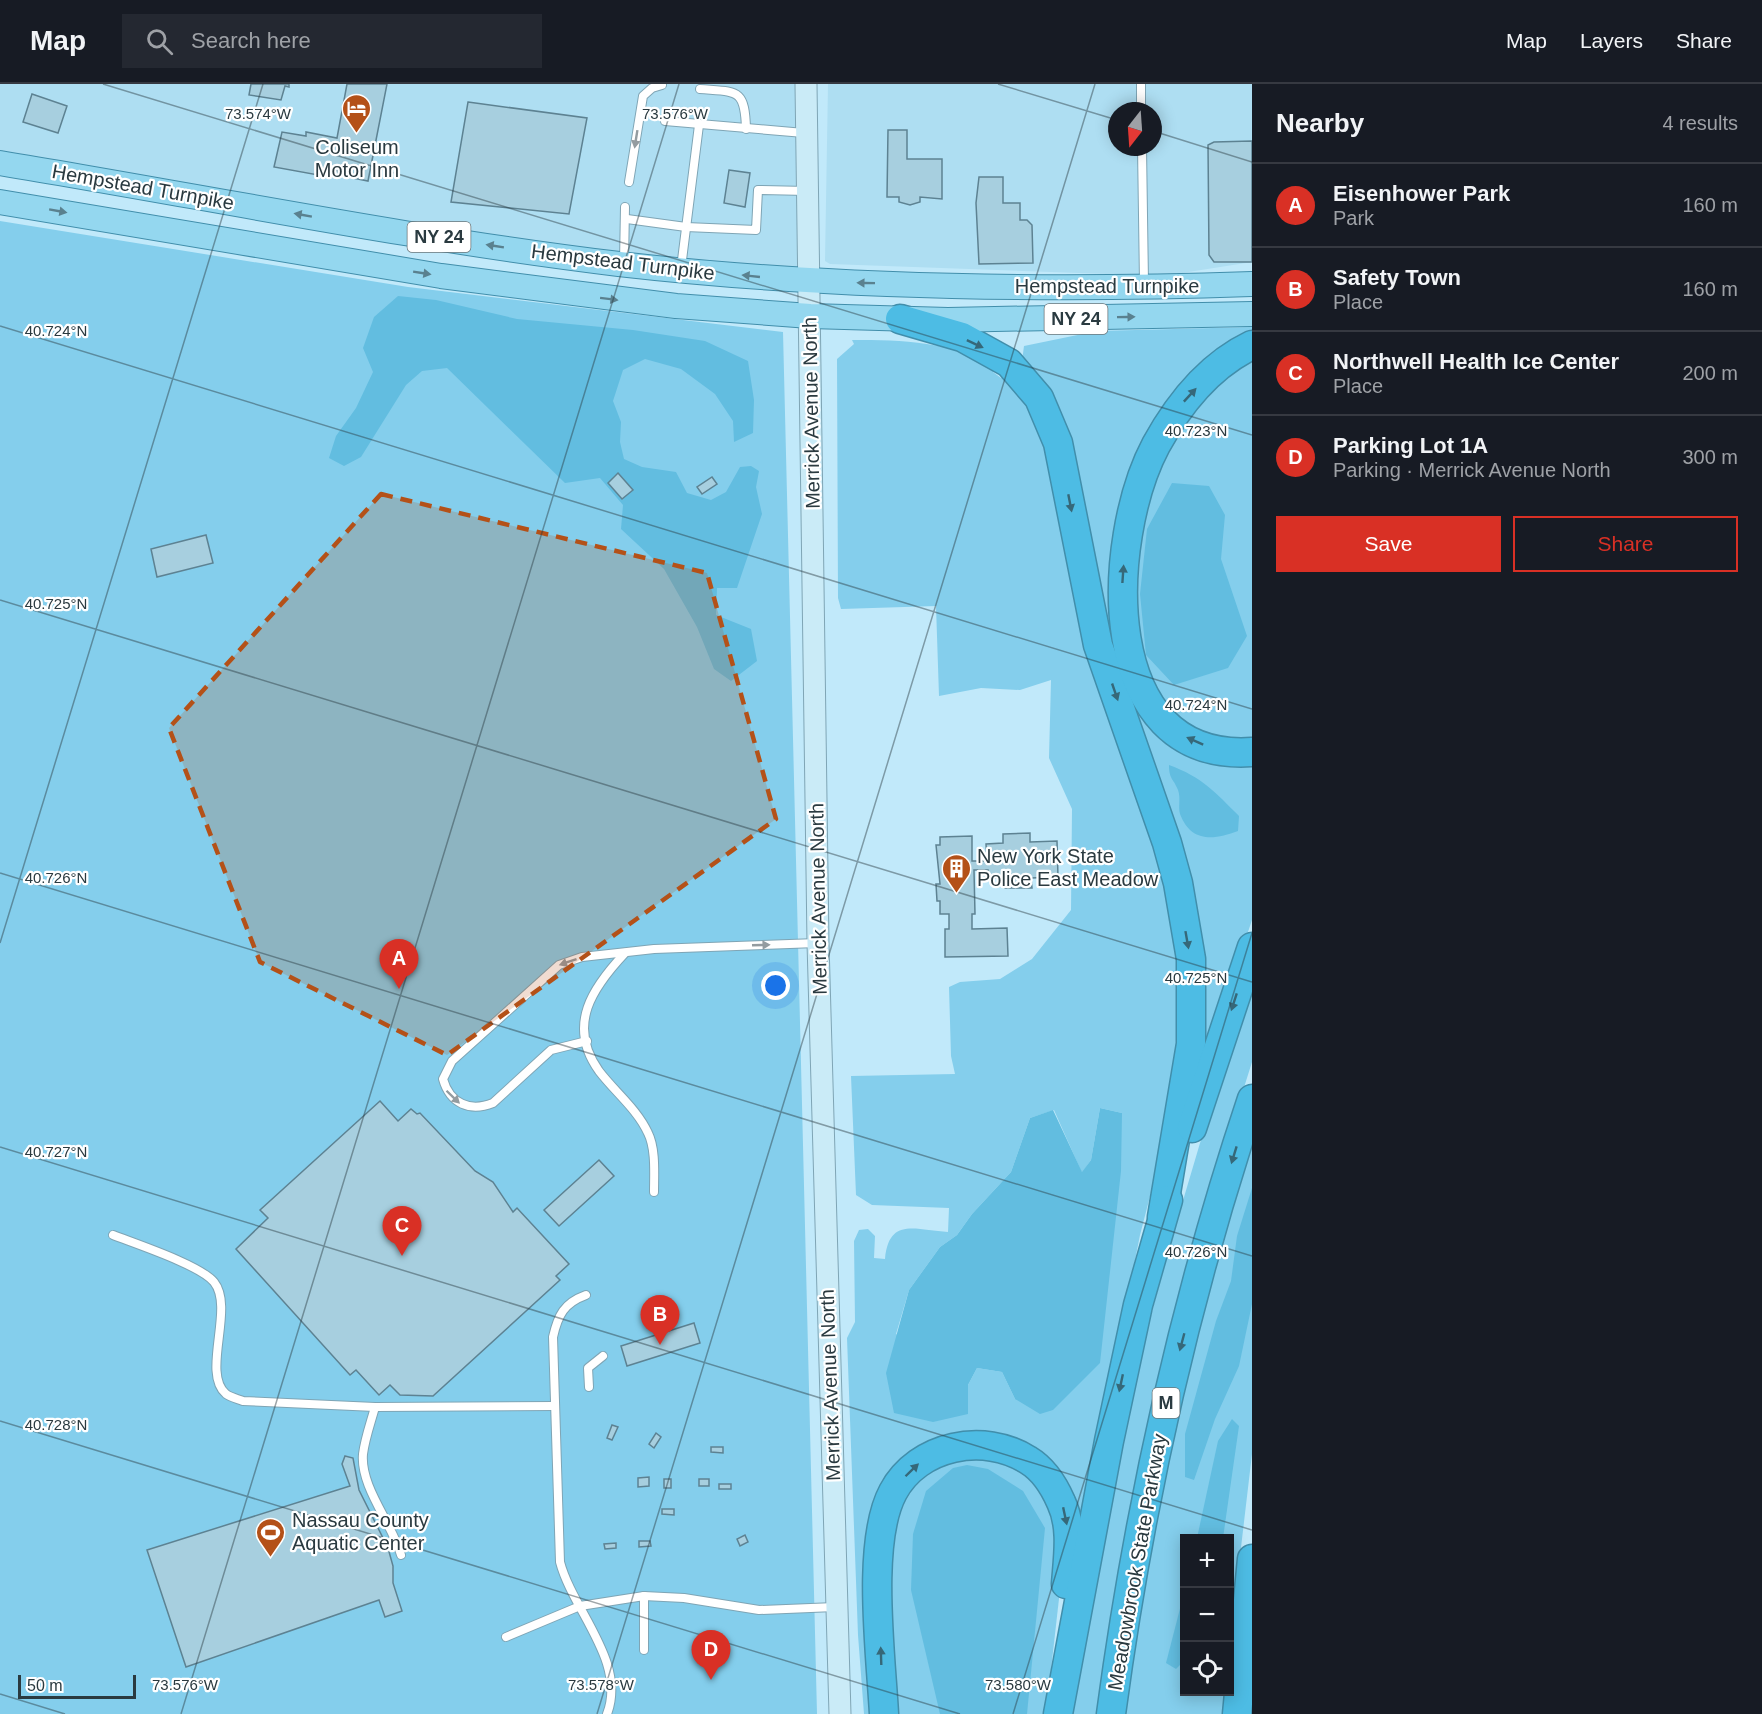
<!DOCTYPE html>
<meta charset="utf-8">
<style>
:root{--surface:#171b24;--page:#242831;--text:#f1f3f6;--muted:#9ea1a6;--line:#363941;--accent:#d93025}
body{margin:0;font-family:Helvetica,sans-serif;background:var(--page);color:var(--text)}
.controls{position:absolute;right:18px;bottom:18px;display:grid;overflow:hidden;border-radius:0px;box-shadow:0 3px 15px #0003}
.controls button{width:54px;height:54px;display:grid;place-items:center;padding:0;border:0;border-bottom:2px solid var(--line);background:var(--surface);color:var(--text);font:30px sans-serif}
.compass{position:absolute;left:1108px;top:18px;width:54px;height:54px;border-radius:50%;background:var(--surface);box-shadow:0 3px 15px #0003;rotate:197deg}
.scale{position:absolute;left:18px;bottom:15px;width:118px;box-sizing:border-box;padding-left:6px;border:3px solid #2a3a40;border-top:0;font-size:16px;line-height:21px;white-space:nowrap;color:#2a3a40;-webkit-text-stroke:4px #fff;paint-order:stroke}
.you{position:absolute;left:776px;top:902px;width:21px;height:21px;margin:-15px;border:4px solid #fff;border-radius:50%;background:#1a73e8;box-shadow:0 0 0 9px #1a73e833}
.badge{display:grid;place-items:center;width:39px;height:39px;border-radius:50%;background:var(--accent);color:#fff;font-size:20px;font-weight:700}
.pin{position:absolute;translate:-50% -50px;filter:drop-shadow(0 2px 3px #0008)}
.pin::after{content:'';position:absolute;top:32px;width:21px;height:18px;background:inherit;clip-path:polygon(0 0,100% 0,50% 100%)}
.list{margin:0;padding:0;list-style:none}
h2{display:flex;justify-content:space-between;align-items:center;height:78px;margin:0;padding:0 24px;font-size:26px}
h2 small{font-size:20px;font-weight:400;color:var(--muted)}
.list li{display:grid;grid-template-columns:39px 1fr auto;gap:18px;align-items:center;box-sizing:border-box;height:84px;padding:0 24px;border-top:2px solid var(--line)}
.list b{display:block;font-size:22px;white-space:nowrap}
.list p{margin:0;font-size:20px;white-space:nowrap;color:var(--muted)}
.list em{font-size:20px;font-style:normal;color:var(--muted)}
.actions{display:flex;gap:12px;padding:18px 24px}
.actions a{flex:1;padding:14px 0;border:2px solid var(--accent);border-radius:0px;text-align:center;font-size:21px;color:var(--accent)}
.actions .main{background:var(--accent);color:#fff}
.icon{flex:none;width:33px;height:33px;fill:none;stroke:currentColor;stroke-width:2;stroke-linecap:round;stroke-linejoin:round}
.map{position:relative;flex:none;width:1252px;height:1630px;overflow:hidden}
header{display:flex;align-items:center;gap:36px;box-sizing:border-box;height:84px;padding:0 30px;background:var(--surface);border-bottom:2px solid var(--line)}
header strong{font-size:28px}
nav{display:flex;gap:33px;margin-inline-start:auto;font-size:21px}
.search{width:420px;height:54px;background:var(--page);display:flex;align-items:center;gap:15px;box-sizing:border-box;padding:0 21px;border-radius:0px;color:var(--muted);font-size:22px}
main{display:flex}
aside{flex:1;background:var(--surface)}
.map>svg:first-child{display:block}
.built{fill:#aedef2;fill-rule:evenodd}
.green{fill:#84ceec;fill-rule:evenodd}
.forest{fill:#62bde0}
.building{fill:#a7cfdf;stroke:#5d8292;stroke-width:1.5}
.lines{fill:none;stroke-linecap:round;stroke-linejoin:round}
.lane-casing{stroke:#7fa5b5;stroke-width:10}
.secondary-casing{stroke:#7fa5b5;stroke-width:23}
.primary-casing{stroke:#418eab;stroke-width:26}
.highway-casing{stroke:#418eab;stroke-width:31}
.lane{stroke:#fff;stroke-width:8}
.secondary{stroke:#caebf7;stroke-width:21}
.primary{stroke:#94d7ef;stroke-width:24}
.highway{stroke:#4dbce4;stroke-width:28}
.oneway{fill:#949ca0}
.oneway2{fill:#5a818f}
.oneway3{fill:#366879}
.marked{fill:#b45118;fill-opacity:0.2;stroke:#b45118;stroke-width:4.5;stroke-dasharray:12 8;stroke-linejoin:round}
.ticks{fill:none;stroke:#2a3a40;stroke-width:1.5;stroke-opacity:0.45}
.labels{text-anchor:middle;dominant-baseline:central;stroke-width:4.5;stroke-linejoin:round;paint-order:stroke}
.shield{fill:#fff;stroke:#6a7579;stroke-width:1.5}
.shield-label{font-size:18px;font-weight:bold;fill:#2a3a40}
.poi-label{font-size:20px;fill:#2a3a40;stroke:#fff;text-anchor:start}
.street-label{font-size:20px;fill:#2a3a40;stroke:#fff}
.ticks-label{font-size:15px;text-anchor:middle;fill:#2a3a40;stroke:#fff;stroke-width:4.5;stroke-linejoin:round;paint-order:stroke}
</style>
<header>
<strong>Map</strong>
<div class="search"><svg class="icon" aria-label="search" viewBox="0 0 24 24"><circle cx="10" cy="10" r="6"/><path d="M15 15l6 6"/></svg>Search here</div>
<nav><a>Map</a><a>Layers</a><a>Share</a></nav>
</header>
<main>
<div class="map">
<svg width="1252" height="1630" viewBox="0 0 1252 1630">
<rect width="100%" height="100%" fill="#c1e9fa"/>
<g class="built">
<path d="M0 0H804L808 195 725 189 0 77Z"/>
<path d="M828 0H1252V178L1163 192 830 180 825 177ZM1117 27H1153V63H1117Z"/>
</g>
<g class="green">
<path d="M0 137 408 203 783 248 817 1630H0Z"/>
<path d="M1252 243V248L1169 320 1111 539 1100 533 1022 277 1024 262 1097 247Z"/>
<path d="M852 256C903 256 952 257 997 284L993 288 1001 294 1005 290 1030 321 1044 352 1162 780 1176 853 1183 924 1162 1066 1140 1151 1082 1444 1008 1356 888 1397 874 1630H864L858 1551 847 1254 855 1238 854 1157 859 1146 868 1145 875 1152 874 1174 885 1175C889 1133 915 1146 948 1148L949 1124 872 1121 856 1111 851 992 955 990 951 972 949 903 960 898 1000 895 1032 875 1071 826 1072 725 1049 674 1051 596 1020 606 981 604 939 612 936 522 841 525 838 514 837 275 854 260ZM1100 1024 1122 1029 1015 1315 1002 1288 977 1284 968 1301 896 1250 909 1206 940 1163 957 1151 972 1130 1011 1088 1030 1034 1054 1026 1082 1089 1091 1076Z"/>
<path d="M1252 271V659L1208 655 1178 639 1150 604 1129 499 1150 398 1194 321Z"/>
<path d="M1141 630C1176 666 1199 683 1252 680V836L1207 971 1134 635Z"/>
<path d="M1252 897V978L1192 1169 1156 1306 1111 1529 1099 1630H1072C1083 1557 1091 1483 1107 1411 1146 1237 1195 1066 1252 897Z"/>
<path d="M1252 1061V1370L1230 1557V1454H1184V1608H1225L1223 1630H1123L1150 1450 1201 1228Z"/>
<path d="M989 1372 1027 1387 1051 1415 1062 1488 1046 1630H891L885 1469 893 1431 914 1397 950 1374Z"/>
</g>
<g class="forest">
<path d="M398 212 436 216 517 235 633 246 705 257 748 277 754 316 753 349 734 358 733 337 715 310 681 285 645 275 623 286 613 317 621 338 620 358 624 375 642 383 676 388 687 409 711 416 726 408 740 383 751 382 759 387 756 403 762 430 737 504H717L716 531 751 545 757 577 731 597 714 585 697 543 664 485 621 445 623 421 600 394 565 399 447 284 422 287 406 301 361 373 344 382 329 374 336 352 356 324 373 288 363 264 374 233Z"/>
<path d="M1172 399 1209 402 1225 431 1221 475 1247 552 1228 584 1174 601 1146 571 1140 510 1147 445Z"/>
<path d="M1169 681C1202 693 1215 708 1239 732L1238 747C1214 756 1191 759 1180 730 1178 723 1181 714 1178 706 1174 695 1169 696 1169 681Z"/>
<path d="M1100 1024 1122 1029 1121 1087 1100 1279 1053 1326 1040 1330 1015 1315 1002 1288 977 1284 968 1301V1330L933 1338 894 1329 886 1289 909 1206 940 1163 957 1151 972 1130 1011 1088 1030 1034 1053 1026 1082 1088 1091 1076Z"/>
<path d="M1252 1104V1220L1239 1282 1215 1335 1194 1396 1185 1393V1350L1216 1237 1231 1197 1237 1152Z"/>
<path d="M1232 1335 1239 1342 1223 1454H1197L1218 1357Z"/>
<path d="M967 1381 988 1385 1023 1407 1045 1444 1027 1630H940L911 1506 913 1450 926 1407 953 1384Z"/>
<path d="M1184 1509V1577L1176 1585 1166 1579Z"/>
</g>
<g class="building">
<path d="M251 0H289V3L285 2 281 16 249 11Z"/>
<path d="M347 0H387L368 97 338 91V87L320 84 318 91 274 83 282 48 306 52V48L337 54Z"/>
<path d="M32 10 67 22 58 49 23 38Z"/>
<path d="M468 18 587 34 569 130 451 118Z"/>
<path d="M888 46H907V75H942V115L920 113V118L910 121 899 118V113H887Z"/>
<path d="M1252 57V178H1214L1209 171 1208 61 1214 58Z"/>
<path d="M729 86 750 89 745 123 724 119Z"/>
<path d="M979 93H1003V119H1020V136H1027L1032 141 1033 179 979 180 976 119Z"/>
<path d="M618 389 633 406 622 415 608 399Z"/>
<path d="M712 393 717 400 702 410 697 403Z"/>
<path d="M206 451 213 479 157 493 151 465Z"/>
<path d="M1030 749V758L1057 757 1058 793 1031 794 1032 804H1005L1004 794H988V786H974L975 830H972V845L1007 844 1008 872 945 873V845H949V830H940V817H937L936 800H940L936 761H940V753L972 752V777H987L986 760 1003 759V750Z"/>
<path d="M380 1017 398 1037 411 1025 417 1030 420 1029 475 1087 493 1098 513 1128 517 1124 569 1180 556 1192 560 1196 433 1312 400 1311 390 1301 379 1311 356 1286 350 1291 236 1165 268 1134 260 1126Z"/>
<path d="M599 1076 614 1092 559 1142 544 1126Z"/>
<path d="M694 1239 700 1259 627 1282 621 1262Z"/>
<path d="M612 1341 618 1343 612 1356 607 1354Z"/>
<path d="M656 1349 661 1353 654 1364 649 1360Z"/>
<path d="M711 1363H723V1369L711 1368Z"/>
<path d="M345 1372 353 1374 359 1406 388 1464 393 1482V1499L402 1527 385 1533 379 1516 186 1583 147 1466 350 1402 342 1380Z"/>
<path d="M649 1393V1402L638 1403V1394Z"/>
<rect x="664" y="1395" width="7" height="9"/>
<rect x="699" y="1395" width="10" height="7"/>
<rect x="719" y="1400" width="12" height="5"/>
<path d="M662 1425H674V1431L662 1430Z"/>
<path d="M745 1451 748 1458 740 1462 737 1455Z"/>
<path d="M639 1457H650L651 1462 639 1463Z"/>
<path d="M616 1459V1464L605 1465 604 1460Z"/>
</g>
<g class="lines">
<defs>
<g id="lane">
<path d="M1141 0V27"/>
<path d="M700 5C737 8 745 4 746 45"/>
<path d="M665 37 804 49"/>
<path d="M1142 63 1144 199"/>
<path d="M629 98 643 12 652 4 662 1"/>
<path d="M627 135 686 143 756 146 758 106 807 107"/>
<path d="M624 179 625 123"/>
<path d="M681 184 699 41"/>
<path d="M625 869C593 903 566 941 599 987 615 1008 637 1025 648 1049 656 1065 654 1090 654 1108"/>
<path d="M587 957 551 966 493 1019C470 1028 450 1020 443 995L452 977 559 881 582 873 654 865 817 859"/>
<path d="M113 1151C136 1160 200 1181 214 1198 235 1224 201 1289 226 1310 230 1313 238 1315 243 1317L375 1323 555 1322"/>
<path d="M586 1211C564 1219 558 1231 553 1253L560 1478C573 1527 627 1578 607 1630"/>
<path d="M589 1303 588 1284 603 1272"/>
<path d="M375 1323C371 1338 365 1354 363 1370 360 1403 392 1439 401 1471"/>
<path d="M506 1553 580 1522 644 1512 684 1514 759 1526 835 1523"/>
<path d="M644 1566V1512"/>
</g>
<path id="secondary" d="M806 0 818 859 840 1630"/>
<g id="primary">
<path d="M0 79C206 113 412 155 619 180 829 204 1041 207 1252 200"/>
<path d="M0 118 441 192 676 222 810 232 948 236 1252 230"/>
</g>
<g id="highway">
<path d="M900 235 962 253 1009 279 1039 314 1058 359 1098 561 1167 759 1178 799 1191 875V960L1162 1133"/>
<path d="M1252 261C1210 281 1178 321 1156 361 1106 455 1095 679 1252 668"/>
<path d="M1192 1044 1252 863"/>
<path d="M884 1630C881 1572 866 1458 893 1408 918 1361 984 1348 1028 1376 1043 1385 1054 1402 1061 1418 1073 1443 1068 1473 1066 1500"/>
<path d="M1058 1630 1109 1357 1138 1221 1168 1116"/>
<path d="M1111 1630C1139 1421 1185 1215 1252 1015"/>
<path d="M1237 1630 1252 1475"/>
</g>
</defs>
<use href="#lane" class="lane-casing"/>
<use href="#secondary" class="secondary-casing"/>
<use href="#primary" class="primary-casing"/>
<use href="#highway" class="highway-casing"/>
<use href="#lane" class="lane"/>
<use href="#secondary" class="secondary"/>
<use href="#primary" class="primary"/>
<use href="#highway" class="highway"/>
</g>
<defs><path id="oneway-solid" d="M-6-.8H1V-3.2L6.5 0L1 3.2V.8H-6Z" transform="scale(1.5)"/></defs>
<g class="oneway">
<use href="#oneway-solid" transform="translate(636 55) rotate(99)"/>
<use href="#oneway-solid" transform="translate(761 861) rotate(-2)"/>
<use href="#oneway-solid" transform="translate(568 878) rotate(161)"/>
<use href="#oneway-solid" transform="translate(453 1013) rotate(44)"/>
</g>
<g class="oneway2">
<use href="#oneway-solid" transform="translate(58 127) rotate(10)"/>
<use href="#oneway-solid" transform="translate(303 131) rotate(-170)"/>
<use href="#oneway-solid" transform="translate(495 162) rotate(-171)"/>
<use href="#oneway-solid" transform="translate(422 189) rotate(9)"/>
<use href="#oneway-solid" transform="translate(751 192) rotate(-174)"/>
<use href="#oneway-solid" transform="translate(866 199) rotate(-179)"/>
<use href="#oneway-solid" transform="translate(609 215) rotate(7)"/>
<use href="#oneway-solid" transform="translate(1126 233) rotate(-1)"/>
</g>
<g class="oneway3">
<use href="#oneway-solid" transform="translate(975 260) rotate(25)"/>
<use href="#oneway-solid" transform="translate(1190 311) rotate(-47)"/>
<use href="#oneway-solid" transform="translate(1070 419) rotate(79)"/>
<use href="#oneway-solid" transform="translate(1123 490) rotate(-86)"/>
<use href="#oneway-solid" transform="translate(1115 608) rotate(71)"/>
<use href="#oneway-solid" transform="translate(1195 657) rotate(-156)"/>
<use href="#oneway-solid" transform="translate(1187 856) rotate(80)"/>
<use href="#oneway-solid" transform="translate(1234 918) rotate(108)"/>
<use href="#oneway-solid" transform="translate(1234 1071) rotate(107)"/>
<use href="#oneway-solid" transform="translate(1182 1258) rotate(105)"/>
<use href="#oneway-solid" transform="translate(1121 1299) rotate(102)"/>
<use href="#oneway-solid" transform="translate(912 1386) rotate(-44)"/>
<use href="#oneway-solid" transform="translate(1065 1432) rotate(78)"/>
<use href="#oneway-solid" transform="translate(881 1572) rotate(-92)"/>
</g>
<path class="marked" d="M381 410 707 489 776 735 447 971 260 878 169 644Z"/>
<path class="ticks" d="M103 0 1252 351M998 0 1117 36M1153 47 1252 78M0 242 1252 625M0 516 1252 898M0 789 1252 1172M0 859 263 0M0 1063 1252 1446M0 1337 960 1630M0 1610 65 1630M181 1630 679 0M597 1630 1095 0M1013 1630 1252 849"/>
<defs>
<symbol id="hotel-pin" viewBox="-11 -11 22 30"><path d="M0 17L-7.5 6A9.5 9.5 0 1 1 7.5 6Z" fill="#b45118" stroke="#fff"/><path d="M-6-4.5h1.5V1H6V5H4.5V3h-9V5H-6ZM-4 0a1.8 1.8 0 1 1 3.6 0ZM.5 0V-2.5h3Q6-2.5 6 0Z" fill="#fff"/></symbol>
<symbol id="building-pin" viewBox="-11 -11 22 30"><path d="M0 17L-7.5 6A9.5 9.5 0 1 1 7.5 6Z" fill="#b45118" stroke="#fff"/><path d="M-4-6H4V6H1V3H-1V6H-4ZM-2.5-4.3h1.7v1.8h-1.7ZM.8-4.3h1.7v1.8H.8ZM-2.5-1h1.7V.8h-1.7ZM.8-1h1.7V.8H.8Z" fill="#fff"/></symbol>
<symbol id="stadium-pin" viewBox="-11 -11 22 30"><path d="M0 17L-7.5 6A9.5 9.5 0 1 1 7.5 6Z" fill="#b45118" stroke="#fff"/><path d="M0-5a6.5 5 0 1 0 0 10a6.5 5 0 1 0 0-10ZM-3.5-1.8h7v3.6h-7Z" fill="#fff"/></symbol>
</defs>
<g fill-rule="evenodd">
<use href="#hotel-pin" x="340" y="8" width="33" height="45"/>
<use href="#building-pin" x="940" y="768" width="33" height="45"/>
<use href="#stadium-pin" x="254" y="1432" width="33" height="45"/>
</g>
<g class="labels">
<g class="shield">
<rect x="407.5" y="138" width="63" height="30" rx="4.5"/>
<rect x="1044.5" y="220" width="63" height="30" rx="4.5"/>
<rect x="1152.5" y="1304" width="27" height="30" rx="4.5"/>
</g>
<g class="shield-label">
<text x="439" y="153">NY 24</text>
<text x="1076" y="235">NY 24</text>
<text x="1166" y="1319">M</text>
</g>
<g class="poi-label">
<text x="357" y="63" text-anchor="middle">Coliseum<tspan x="357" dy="23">Motor Inn</tspan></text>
<text x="977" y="772">New York State<tspan x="977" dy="23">Police East Meadow</tspan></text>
<text x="292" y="1436">Nassau County<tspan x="292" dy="23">Aquatic Center</tspan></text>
</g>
<g class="street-label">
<text transform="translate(143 103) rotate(10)">Hempstead Turnpike</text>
<text transform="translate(623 178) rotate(7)">Hempstead Turnpike</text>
<text x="1107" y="202">Hempstead Turnpike</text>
<text transform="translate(811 329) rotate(-91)">Merrick Avenue North</text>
<text transform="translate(818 815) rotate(-91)">Merrick Avenue North</text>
<text transform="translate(830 1301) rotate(-92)">Merrick Avenue North</text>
<text transform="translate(1137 1478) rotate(-80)">Meadowbrook State Parkway</text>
</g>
</g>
<g class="ticks-label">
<text x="258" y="35">73.574°W</text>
<text x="675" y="35">73.576°W</text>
<text x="56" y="252">40.724°N</text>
<text x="1196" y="352">40.723°N</text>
<text x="56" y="525">40.725°N</text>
<text x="1196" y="626">40.724°N</text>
<text x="56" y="799">40.726°N</text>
<text x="1196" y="899">40.725°N</text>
<text x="56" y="1073">40.727°N</text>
<text x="1196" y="1173">40.726°N</text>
<text x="56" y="1346">40.728°N</text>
<text x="185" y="1606">73.576°W</text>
<text x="601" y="1606">73.578°W</text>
<text x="1018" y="1606">73.580°W</text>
</g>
</svg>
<div class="controls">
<button>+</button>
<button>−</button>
<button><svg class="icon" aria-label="locate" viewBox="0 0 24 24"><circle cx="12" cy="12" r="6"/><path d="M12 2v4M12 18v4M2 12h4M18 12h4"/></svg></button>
</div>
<svg class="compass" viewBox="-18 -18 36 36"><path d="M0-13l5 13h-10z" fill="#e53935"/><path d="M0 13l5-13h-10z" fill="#9ea1a6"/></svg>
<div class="scale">50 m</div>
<div class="you"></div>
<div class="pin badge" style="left:399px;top:905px">A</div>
<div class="pin badge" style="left:660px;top:1261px">B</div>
<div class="pin badge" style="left:402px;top:1172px">C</div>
<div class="pin badge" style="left:711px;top:1596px">D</div>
</div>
<aside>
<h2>Nearby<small>4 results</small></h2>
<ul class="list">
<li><span class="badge">A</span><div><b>Eisenhower Park</b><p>Park</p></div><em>160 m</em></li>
<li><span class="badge">B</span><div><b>Safety Town</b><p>Place</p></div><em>160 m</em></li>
<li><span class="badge">C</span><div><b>Northwell Health Ice Center</b><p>Place</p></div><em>200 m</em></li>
<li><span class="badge">D</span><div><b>Parking Lot 1A</b><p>Parking · Merrick Avenue North</p></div><em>300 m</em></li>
</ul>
<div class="actions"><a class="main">Save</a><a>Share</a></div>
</aside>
</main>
